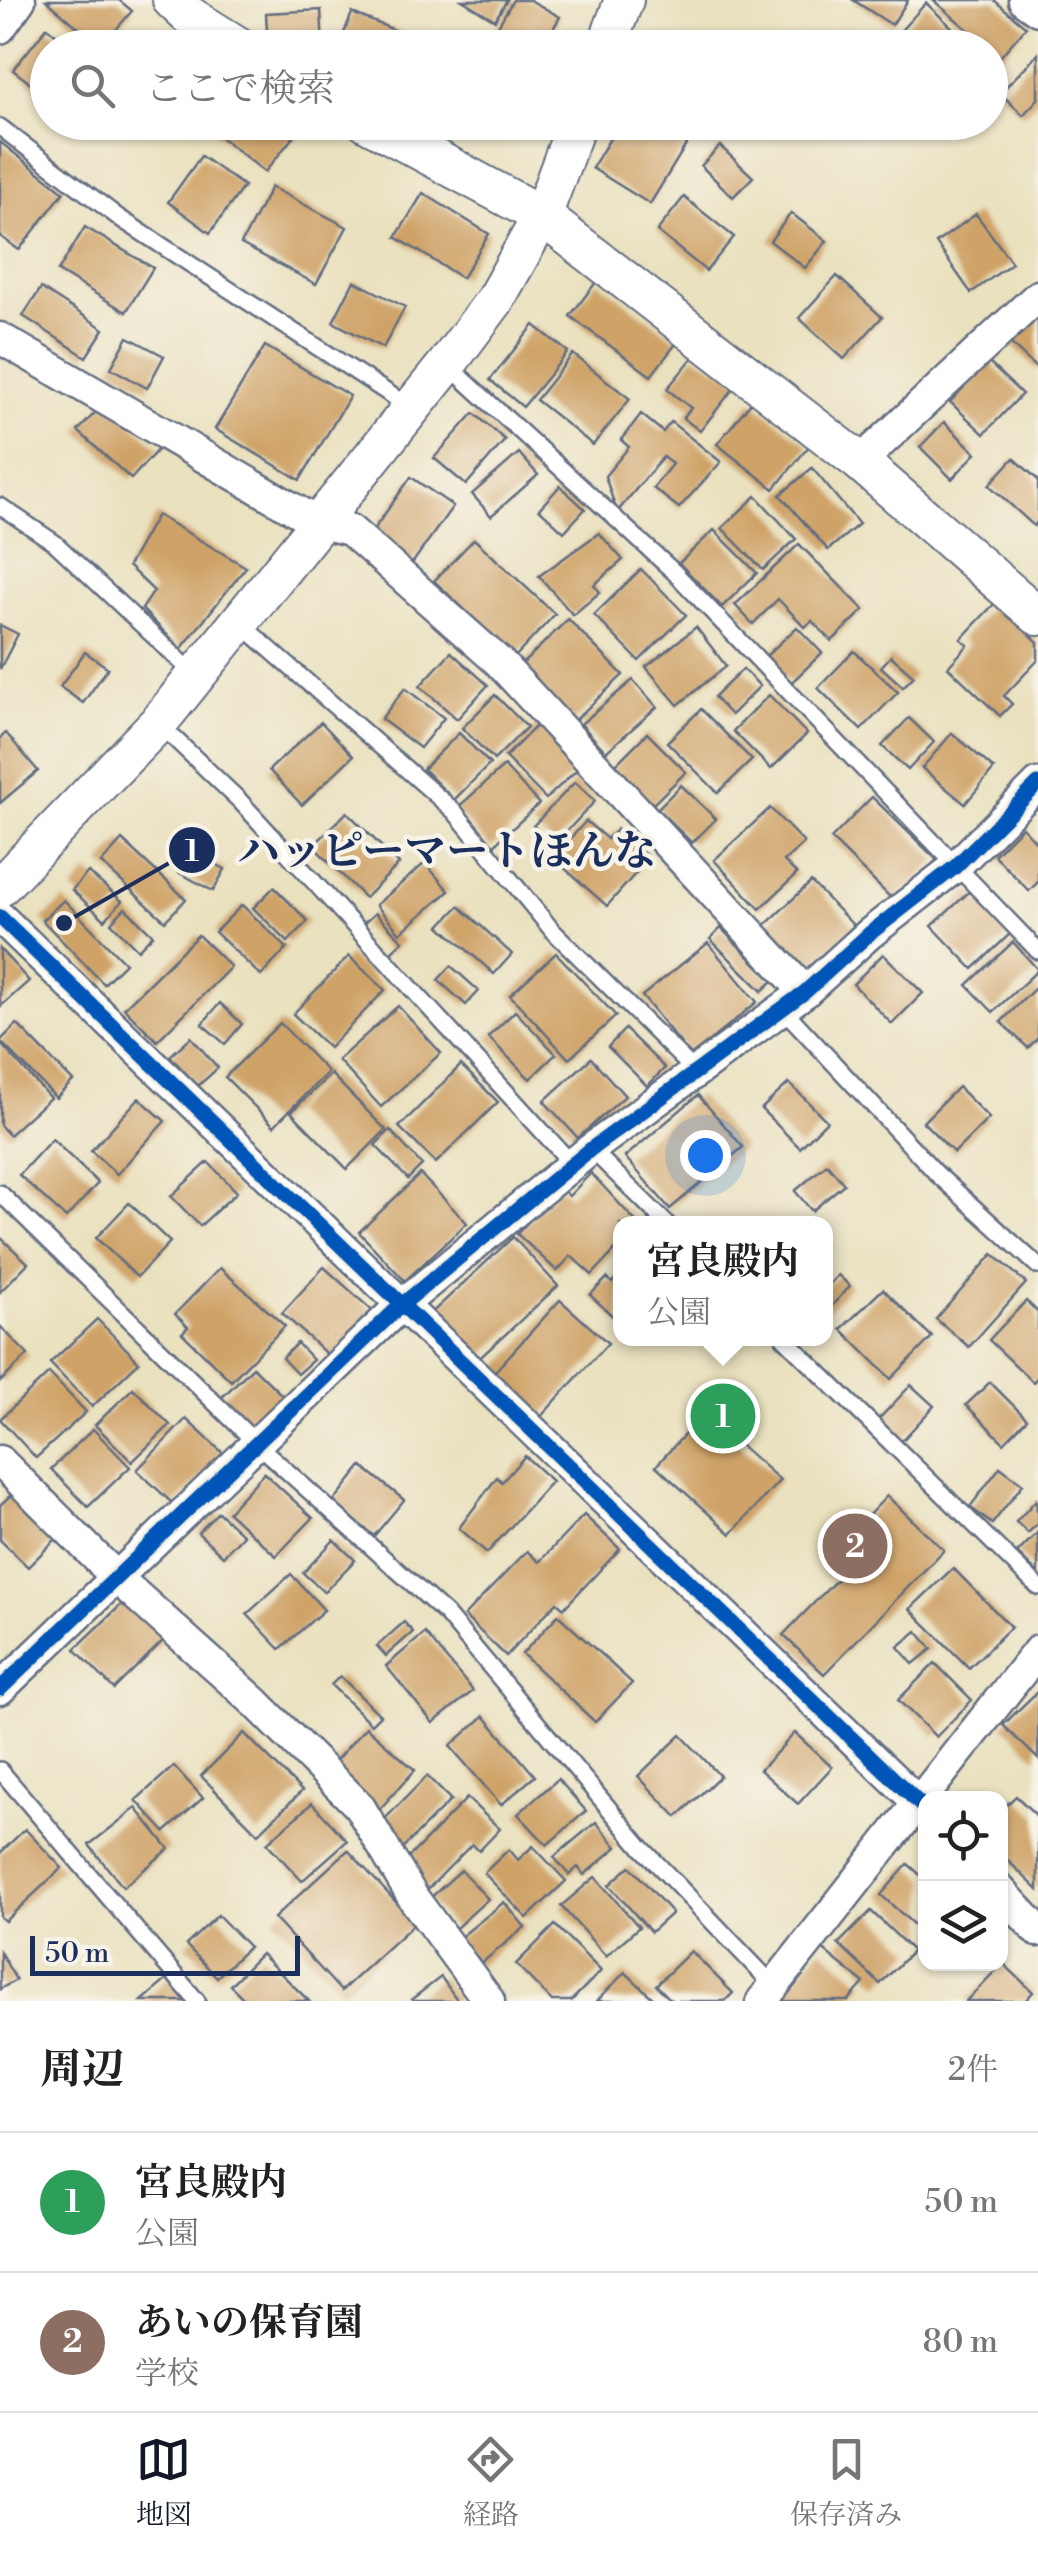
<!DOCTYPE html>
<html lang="ja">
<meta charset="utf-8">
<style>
:root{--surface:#fff;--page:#f6f6f6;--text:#222;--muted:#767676;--line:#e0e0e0;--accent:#111827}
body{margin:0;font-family:"Libre Bodoni","Noto Serif JP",serif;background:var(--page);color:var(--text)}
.controls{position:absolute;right:30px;bottom:30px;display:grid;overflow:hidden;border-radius:20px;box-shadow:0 2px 8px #0004}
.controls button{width:90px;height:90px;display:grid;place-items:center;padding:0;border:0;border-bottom:2px solid var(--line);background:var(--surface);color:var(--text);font:50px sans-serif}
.scale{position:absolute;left:30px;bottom:25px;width:270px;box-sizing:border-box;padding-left:10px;border:5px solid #1b2f5e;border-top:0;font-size:28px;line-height:35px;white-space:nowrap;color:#1b2f5e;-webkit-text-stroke:8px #f7f3e8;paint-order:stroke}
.you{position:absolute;left:705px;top:1155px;width:35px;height:35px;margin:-25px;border:8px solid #fff;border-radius:50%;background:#1a73e8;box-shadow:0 0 0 15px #1a73e833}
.badge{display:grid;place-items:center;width:65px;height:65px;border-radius:50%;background:var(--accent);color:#fff;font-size:32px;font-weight:700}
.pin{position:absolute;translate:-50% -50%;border:5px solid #fff;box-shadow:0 2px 10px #0006}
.popup{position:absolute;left:613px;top:1216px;width:220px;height:130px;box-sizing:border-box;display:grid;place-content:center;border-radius:20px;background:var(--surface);filter:drop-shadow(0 2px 8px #0005);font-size:32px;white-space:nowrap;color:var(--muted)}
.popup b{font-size:38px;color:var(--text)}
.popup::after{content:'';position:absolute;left:50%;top:100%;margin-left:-20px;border:20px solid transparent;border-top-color:var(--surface)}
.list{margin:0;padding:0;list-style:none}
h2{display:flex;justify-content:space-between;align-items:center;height:130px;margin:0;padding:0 40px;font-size:42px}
h2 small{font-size:32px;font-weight:400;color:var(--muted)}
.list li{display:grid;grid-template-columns:65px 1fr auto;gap:30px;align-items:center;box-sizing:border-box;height:140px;padding:0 40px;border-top:2px solid var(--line)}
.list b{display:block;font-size:38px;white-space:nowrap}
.list p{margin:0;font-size:32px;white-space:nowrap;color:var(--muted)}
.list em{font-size:32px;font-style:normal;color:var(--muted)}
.icon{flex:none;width:55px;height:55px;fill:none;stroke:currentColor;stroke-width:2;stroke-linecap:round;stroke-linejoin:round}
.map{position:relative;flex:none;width:1038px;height:2001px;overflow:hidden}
.search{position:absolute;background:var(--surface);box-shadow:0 2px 8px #0004;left:30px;right:30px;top:30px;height:110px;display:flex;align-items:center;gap:25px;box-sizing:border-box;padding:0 35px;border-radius:55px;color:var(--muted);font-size:38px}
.sheet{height:410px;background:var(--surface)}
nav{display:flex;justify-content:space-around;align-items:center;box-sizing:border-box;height:140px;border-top:2px solid var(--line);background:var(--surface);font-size:28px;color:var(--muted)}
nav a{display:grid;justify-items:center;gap:5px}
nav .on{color:var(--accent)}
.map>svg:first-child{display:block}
.building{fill:#cfa368}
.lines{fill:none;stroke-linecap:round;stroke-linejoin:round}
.service-casing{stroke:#636d80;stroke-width:20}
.minor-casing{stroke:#636d80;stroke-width:35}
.tertiary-casing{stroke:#636d80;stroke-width:42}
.service{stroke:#fff;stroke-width:15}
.minor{stroke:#fff;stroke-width:30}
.tertiary{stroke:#fff;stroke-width:38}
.cycleway-casing{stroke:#f7f3e8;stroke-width:21}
.cycleway{stroke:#0057b8;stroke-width:15}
.leader{fill:none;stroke:#1b2f5e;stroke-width:4}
.callout-dot{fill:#1b2f5e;stroke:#f7f3e8;stroke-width:4}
.mark-label{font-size:30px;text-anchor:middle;font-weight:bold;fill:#fff}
.callout-label{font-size:42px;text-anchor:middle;font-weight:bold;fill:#1b2f5e;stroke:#f7f3e8;stroke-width:9;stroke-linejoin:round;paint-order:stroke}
</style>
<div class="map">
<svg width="1038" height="2001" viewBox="0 0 1038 2001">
<rect width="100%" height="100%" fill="#f7f3e8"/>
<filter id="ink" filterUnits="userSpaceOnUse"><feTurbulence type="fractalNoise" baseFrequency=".01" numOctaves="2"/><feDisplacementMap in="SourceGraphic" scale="20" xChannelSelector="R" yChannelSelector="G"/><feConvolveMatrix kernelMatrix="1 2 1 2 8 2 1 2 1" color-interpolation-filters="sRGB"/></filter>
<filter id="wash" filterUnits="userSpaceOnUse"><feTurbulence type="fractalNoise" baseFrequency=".0048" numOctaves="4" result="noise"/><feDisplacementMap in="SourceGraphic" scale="40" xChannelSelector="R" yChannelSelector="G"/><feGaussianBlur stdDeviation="2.25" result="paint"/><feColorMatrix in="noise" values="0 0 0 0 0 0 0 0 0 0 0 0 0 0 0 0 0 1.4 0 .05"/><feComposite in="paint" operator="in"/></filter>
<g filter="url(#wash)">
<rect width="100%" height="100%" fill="#eae1bf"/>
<g id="blocks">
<g class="building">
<path d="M46 0H119L132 11 101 47Z"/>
<path d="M462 0H507L495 20Z"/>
<path d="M513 0H530L560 17 542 48H518L494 33Z"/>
<path d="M853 0H908L892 25Z"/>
<path d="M933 0H994L1026 27 1000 57Z"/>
<path d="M926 3 974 48H885Z"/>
<path d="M321 10 323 48H268L266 13Z"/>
<path d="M352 13 422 41 420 48H338Z"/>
<path d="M47 27 72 48H48V97L13 70Z"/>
<path d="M440 32 474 48H433Z"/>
<path d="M1038 54V99L1023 115 1000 93Z"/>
<path d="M222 122H277L294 136 265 172 214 132Z"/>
<path d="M620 122H700L650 204 592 168Z"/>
<path d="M0 142 64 192 19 250 0 236Z"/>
<path d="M720 146 753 177 733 197 701 166Z"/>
<path d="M201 156 244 186 210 233 168 202Z"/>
<path d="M271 187 347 227 316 284 241 244Z"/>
<path d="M423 193 489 234 462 278 396 237Z"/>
<path d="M684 197 734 237 706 271 657 231Z"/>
<path d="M791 213 827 241 805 268 770 241Z"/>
<path d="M976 214 1012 263 971 293 936 243Z"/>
<path d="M85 227 153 268 126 312 58 271Z"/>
<path d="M837 276 882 317 844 359 799 318Z"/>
<path d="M354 281 405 307 383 348 333 322Z"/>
<path d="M597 281 678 341 651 376 570 316Z"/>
<path d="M41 288 104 329 86 357 23 316Z"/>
<path d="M1032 314 1038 320V370L1007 340Z"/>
<path d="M534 325 568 352 523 407 490 380Z"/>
<path d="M128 337 164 356 147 388 111 368Z"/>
<path d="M265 346 350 396 300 480 215 429Z"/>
<path d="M573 354 630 399 593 445 536 400Z"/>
<path d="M694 356 740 380 700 431 683 418 691 408 667 389Z"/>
<path d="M988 362 1022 394 984 434 950 402Z"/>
<path d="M106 401 159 448 131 479 78 431Z"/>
<path d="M752 401 809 446 774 489 717 444Z"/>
<path d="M474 413 505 440 466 485 434 458Z"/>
<path d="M641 414 663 432 671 422 721 462 679 508 653 488 672 464 663 457 617 512 605 476 629 447 621 440Z"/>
<path d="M944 422 976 453 952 479 920 447Z"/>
<path d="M519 453 538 475 491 516 472 494Z"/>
<path d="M1014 458 1038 480V521L1034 526 989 485Z"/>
<path d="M812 468 859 524 828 550 780 495Z"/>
<path d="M411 477 453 506 406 572 364 543Z"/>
<path d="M560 486 585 509 564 532 539 509Z"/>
<path d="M756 496 796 539 763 570 722 528Z"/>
<path d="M157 515 246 567 181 649 142 609 154 591 128 566Z"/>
<path d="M714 530 757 573 722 607 679 563Z"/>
<path d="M599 533 623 560 594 585 600 592 573 615 539 576Z"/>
<path d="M474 539 555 614 515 657 434 581Z"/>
<path d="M799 544 864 610 832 641 812 621 805 627 778 599 753 624 735 605Z"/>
<path d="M641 569 686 615 639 661 594 615Z"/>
<path d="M996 602 1038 642V660L1004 696 1012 704 1000 716 948 667 968 645 961 639Z"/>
<path d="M568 619 623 675 574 721 520 666Z"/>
<path d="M0 625 18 634 0 669Z"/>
<path d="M696 627 726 666 678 705 646 667Z"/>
<path d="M797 627 822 653 791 683 765 657Z"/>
<path d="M854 651 898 692 861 730 818 688Z"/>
<path d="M85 652 108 668 83 703 60 687Z"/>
<path d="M451 652 488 685 457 719 420 686Z"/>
<path d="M891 656 914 676 903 687 881 667Z"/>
<path d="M743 669 760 686 731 715 714 697Z"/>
<path d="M633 680 657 707 606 752 581 724Z"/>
<path d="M405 688 444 718 420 748 381 719Z"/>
<path d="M495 695 527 727 494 760 462 728Z"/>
<path d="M769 695 807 734 771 769 733 731Z"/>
<path d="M701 709 752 760 718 793 667 742Z"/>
<path d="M909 718 934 742 908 770 882 746Z"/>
<path d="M541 721 583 764 546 799 505 757Z"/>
<path d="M321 722 353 756 302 805 269 770Z"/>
<path d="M6 733 38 771 0 803V738Z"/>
<path d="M459 733 490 764 454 800 423 769Z"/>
<path d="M647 733 686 772 649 808 611 769Z"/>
<path d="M952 733 994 769 965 804 922 768Z"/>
<path d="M504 766 539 804 491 848 455 810Z"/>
<path d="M575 782 595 801 554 845 533 826Z"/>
<path d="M681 785 716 819 692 843 657 809Z"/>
<path d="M872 797 937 860 895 902 831 839Z"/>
<path d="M770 808 804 843 784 861 797 874 760 909 714 860Z"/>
<path d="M347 812 399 864 365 898 313 846Z"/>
<path d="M586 821 607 839 617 829 649 858 607 906 553 858Z"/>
<path d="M1022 827 1038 844V882L1029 891 994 855Z"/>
<path d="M122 840 186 899 165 921 101 863Z"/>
<path d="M190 851 225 869 213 891 178 872Z"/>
<path d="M425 863 449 891 400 933 376 905Z"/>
<path d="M88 872 122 901 105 920 72 890Z"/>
<path d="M811 882 854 926 804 974 761 929Z"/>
<path d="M274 887 308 921 288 942 253 908Z"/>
<path d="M971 890 1011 933 973 969 932 926Z"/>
<path d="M64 900 125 963 104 984 42 920Z"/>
<path d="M242 905 287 948 261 976 215 932Z"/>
<path d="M459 906 512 954 494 974 440 926Z"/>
<path d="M125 908 153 935 138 950 111 923Z"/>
<path d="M375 913 403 941 390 953 362 925Z"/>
<path d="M721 928 773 981 762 991 710 939Z"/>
<path d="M198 935 231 967 157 1041 124 1008Z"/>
<path d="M1013 942 1038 970 993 1012 967 985Z"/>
<path d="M708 943 757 1002 691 1056 642 996Z"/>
<path d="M0 949 29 981 0 1007Z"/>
<path d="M556 953 616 1016 569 1059 510 995Z"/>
<path d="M883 954 923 993 892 1024 853 984Z"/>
<path d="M349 956 385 990 329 1048 293 1014Z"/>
<path d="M451 966 479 991 466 1005 438 980Z"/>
<path d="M1038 985V1038L1028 1048 1001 1022Z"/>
<path d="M220 1003 242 1024 225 1044 202 1024Z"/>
<path d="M398 1006 441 1053 381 1107 338 1060Z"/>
<path d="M515 1011 556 1054 530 1079 488 1037Z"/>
<path d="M280 1023 328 1072 274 1126 225 1077Z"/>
<path d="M17 1024 73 1081 56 1098 0 1041Z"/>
<path d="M625 1029 665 1068 647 1086 608 1047Z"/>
<path d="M191 1037 218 1068 198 1086 170 1056Z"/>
<path d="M0 1043 50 1098 9 1135 0 1125Z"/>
<path d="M591 1058 625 1096 578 1138 544 1101Z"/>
<path d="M461 1065 498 1102 436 1163 399 1127Z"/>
<path d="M331 1074 386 1130 347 1169 291 1112Z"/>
<path d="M789 1083 827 1121 800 1148 761 1109Z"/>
<path d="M958 1087 989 1118 954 1153 923 1122Z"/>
<path d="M698 1095 743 1147 670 1209 625 1157Z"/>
<path d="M139 1098 165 1121 117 1174 91 1151Z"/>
<path d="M390 1130 422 1165 408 1179 375 1145Z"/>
<path d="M52 1139 98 1183 66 1218 19 1175Z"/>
<path d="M208 1162 237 1192 200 1226 171 1196Z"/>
<path d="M827 1164 844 1184 812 1211 795 1191Z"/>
<path d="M591 1173 638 1224H620V1245L592 1275 571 1256 557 1271 517 1234 560 1187 569 1196Z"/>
<path d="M420 1174 467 1223 405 1281 359 1232Z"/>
<path d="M129 1203 170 1242 137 1277 96 1238Z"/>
<path d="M0 1237 28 1263 0 1292Z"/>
<path d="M513 1237 558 1286 471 1366 426 1318Z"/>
<path d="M993 1254 1026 1283 969 1347 936 1319Z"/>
<path d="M324 1267 376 1314 334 1361 282 1313Z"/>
<path d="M220 1268 285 1326 231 1381 182 1333 188 1327 175 1314Z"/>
<path d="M620 1273V1323L590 1295 607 1278 612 1283Z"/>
<path d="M838 1275 850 1286 826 1312V1288Z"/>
<path d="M883 1289 932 1337 891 1379 841 1329Z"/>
<path d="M560 1300 608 1343 536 1422 488 1379Z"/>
<path d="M1026 1301 1038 1312V1377L1033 1382 989 1340Z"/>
<path d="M97 1319 139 1362 92 1407 50 1363Z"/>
<path d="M0 1326 28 1355 0 1382Z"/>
<path d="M297 1343 313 1360 297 1374 282 1358Z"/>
<path d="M253 1367 287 1400 250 1437 216 1403Z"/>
<path d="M49 1373 86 1412 36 1458 0 1419Z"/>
<path d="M990 1382 1027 1419 1004 1443 966 1405Z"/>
<path d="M911 1385 934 1406 899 1444 876 1422Z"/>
<path d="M133 1388 170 1425 132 1462 95 1425Z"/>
<path d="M704 1413 780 1480 731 1534 656 1466Z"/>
<path d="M186 1419 223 1453 174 1505 137 1470Z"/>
<path d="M93 1429 130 1467 88 1507 51 1469Z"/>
<path d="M525 1456 552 1481 487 1553 459 1528 497 1477 502 1482Z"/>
<path d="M362 1466 404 1500 374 1536 333 1502Z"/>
<path d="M1000 1467 1023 1484 992 1524 970 1507Z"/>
<path d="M264 1473 313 1518 276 1556 228 1512Z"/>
<path d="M12 1494 57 1538 28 1567 0 1540V1505Z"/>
<path d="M887 1496 944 1550 824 1674 783 1635 878 1537 862 1522Z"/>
<path d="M1036 1500 1038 1523 1028 1533 1016 1522Z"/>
<path d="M218 1512 243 1535 223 1556 198 1533Z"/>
<path d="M584 1515 620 1549 564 1608 557 1602 506 1656 464 1616 527 1551 539 1562Z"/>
<path d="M1038 1532V1574L1017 1553Z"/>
<path d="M334 1540 355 1560 324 1592 303 1573Z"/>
<path d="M953 1568 1011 1627 969 1668 910 1609Z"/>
<path d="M291 1574 324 1610 280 1649 247 1614Z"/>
<path d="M125 1601 164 1640 114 1689 75 1649Z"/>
<path d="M558 1615 632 1683 595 1722 522 1654Z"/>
<path d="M404 1622 413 1632 386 1656 377 1646Z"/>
<path d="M917 1631 932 1649 913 1664 898 1647Z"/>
<path d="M425 1633 473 1691 433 1723 386 1666Z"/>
<path d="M935 1663 972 1700 936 1737 898 1700Z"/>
<path d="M340 1676 380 1715 371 1724 331 1685Z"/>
<path d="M1038 1691V1759L1003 1725Z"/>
<path d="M484 1716 535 1776 501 1805 450 1746Z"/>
<path d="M366 1727 415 1770 377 1812 328 1769Z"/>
<path d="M244 1733 302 1791 258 1834 201 1776Z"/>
<path d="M795 1733 832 1767 798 1804 760 1770Z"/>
<path d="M681 1735 720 1776 677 1817 638 1776Z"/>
<path d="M174 1766 203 1798 165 1832 136 1800Z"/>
<path d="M427 1776 451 1800 403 1848 379 1825Z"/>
<path d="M558 1779 586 1811 547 1845 518 1814Z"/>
<path d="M1016 1796 1038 1817V1890L1000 1853V1811Z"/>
<path d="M467 1798 500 1829 479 1851 472 1844 427 1890 401 1865Z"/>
<path d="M312 1803 347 1841 302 1881 267 1843Z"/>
<path d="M136 1808 169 1849 123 1887 89 1845Z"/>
<path d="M596 1822 617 1847 584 1875 578 1867 569 1875 554 1857Z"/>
<path d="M25 1829 62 1868 5 1921 0 1917V1853Z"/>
<path d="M533 1846 566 1881 527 1918 484 1873 509 1849 518 1860Z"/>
<path d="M348 1850 415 1923 341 1991 274 1918Z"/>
<path d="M908 1864 926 1880V1936L881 1895Z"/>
<path d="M630 1866 672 1913 651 1932 609 1885Z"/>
<path d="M461 1870 488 1899 455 1929 428 1900Z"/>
<path d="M595 1877 639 1927 606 1956 561 1906Z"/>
<path d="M504 1902 525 1927 478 1966 457 1940Z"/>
<path d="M871 1911 913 1951 880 1984 838 1944Z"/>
<path d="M218 1915 249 1947 217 1977 186 1945Z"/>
<path d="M555 1925 601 1971 571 2001H552L516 1964Z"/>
<path d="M821 1948 864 1983 848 2001H776Z"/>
<path d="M691 1951 733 1993 725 2001H672L656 1985Z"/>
<path d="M0 1952 16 1980 0 1989Z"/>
<path d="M261 1954 309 2001H246L230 1985Z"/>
<path d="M1003 1963 1033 1992 1025 2001H966Z"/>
<path d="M625 1972 656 2001H597Z"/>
<path d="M171 1976 192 2001H142Z"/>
<path d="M441 1977 458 2001H414L412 1999Z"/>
</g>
</g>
</g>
<g filter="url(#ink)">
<use href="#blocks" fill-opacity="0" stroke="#636d80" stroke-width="2.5"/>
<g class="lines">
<defs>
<g id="service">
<path d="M0 127 118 217 411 408"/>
<path d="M449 366 673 571 1038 951"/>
<path d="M0 506 55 543 194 674"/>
<path d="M241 624 454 811 552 930 698 1074"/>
<path d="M158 723 240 801 573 1165"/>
<path d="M783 1009 937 1174 1038 1266"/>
<path d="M591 1149 667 1224"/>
<path d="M0 1193 258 1445 446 1614 642 1848 773 1985"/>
<path d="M784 1338 1038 1587"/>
<path d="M0 1770 197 2001"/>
</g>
<g id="minor">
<path d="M1024 0 1038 10"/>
<path d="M0 28 20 0"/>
<path d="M0 338 316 522 350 530 499 662 805 992"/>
<path d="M860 462 1038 296"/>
<path d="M0 917 926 1810"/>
<path d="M0 1461 118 1579 256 1703 359 1806 414 1899 489 2001"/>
<path d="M0 1689 399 1307 591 1149 805 992 869 934 955 867 1038 784"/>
<path d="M1000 1890 1038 1931"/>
<path d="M762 2001 1038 1651"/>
</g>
<g id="tertiary">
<path d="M172 0 188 15 241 48"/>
<path d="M606 48 624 0"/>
<path d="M367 122 542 216 860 462 1038 616"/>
<path d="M0 887 158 723 447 364 495 300 542 216 577 122"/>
</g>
</defs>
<use href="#service" class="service-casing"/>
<use href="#minor" class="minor-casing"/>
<use href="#tertiary" class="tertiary-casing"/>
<use href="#service" class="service"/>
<use href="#minor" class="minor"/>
<use href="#tertiary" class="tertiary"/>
<defs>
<g id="cycleway">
<path d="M0 917 926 1810"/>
<path d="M0 1689 399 1307 591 1149 805 992 869 934 955 867 1038 784"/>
</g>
</defs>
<use href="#cycleway" class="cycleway-casing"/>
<use href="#cycleway" class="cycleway"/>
</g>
</g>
<path class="leader" d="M64 923L192 850"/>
<g class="callout-dot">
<circle cx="64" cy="923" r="10"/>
<circle cx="192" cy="850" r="25"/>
</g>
<g class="mark-label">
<text x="192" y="861">1</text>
</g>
<g class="callout-label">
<text x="447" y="865">ハッピーマートほんな</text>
</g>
</svg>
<div class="controls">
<button><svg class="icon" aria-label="locate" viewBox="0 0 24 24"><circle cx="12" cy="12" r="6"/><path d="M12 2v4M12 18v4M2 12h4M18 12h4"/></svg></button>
<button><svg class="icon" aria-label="layers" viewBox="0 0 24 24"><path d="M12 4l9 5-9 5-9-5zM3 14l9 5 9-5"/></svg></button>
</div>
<div class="scale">50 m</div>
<div class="you"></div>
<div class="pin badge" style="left:723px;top:1416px;background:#2e9e5b">1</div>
<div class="popup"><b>宮良殿内</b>公園</div>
<div class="pin badge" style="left:855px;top:1546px;background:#8d6e63">2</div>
<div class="search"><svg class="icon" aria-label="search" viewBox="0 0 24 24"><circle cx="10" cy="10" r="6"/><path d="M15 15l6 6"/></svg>ここで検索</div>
</div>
<section class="sheet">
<h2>周辺<small>2件</small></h2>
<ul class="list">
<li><span class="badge" style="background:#2e9e5b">1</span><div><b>宮良殿内</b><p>公園</p></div><em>50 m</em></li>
<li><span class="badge" style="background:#8d6e63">2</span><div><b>あいの保育園</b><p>学校</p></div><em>80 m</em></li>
</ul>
</section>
<nav>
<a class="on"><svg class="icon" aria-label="map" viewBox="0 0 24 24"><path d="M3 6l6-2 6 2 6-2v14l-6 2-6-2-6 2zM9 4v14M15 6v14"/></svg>地図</a>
<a><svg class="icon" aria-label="directions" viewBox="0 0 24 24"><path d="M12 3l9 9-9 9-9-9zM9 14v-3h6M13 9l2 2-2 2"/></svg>経路</a>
<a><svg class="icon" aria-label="saved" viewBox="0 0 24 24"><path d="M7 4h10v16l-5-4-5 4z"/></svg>保存済み</a>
</nav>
